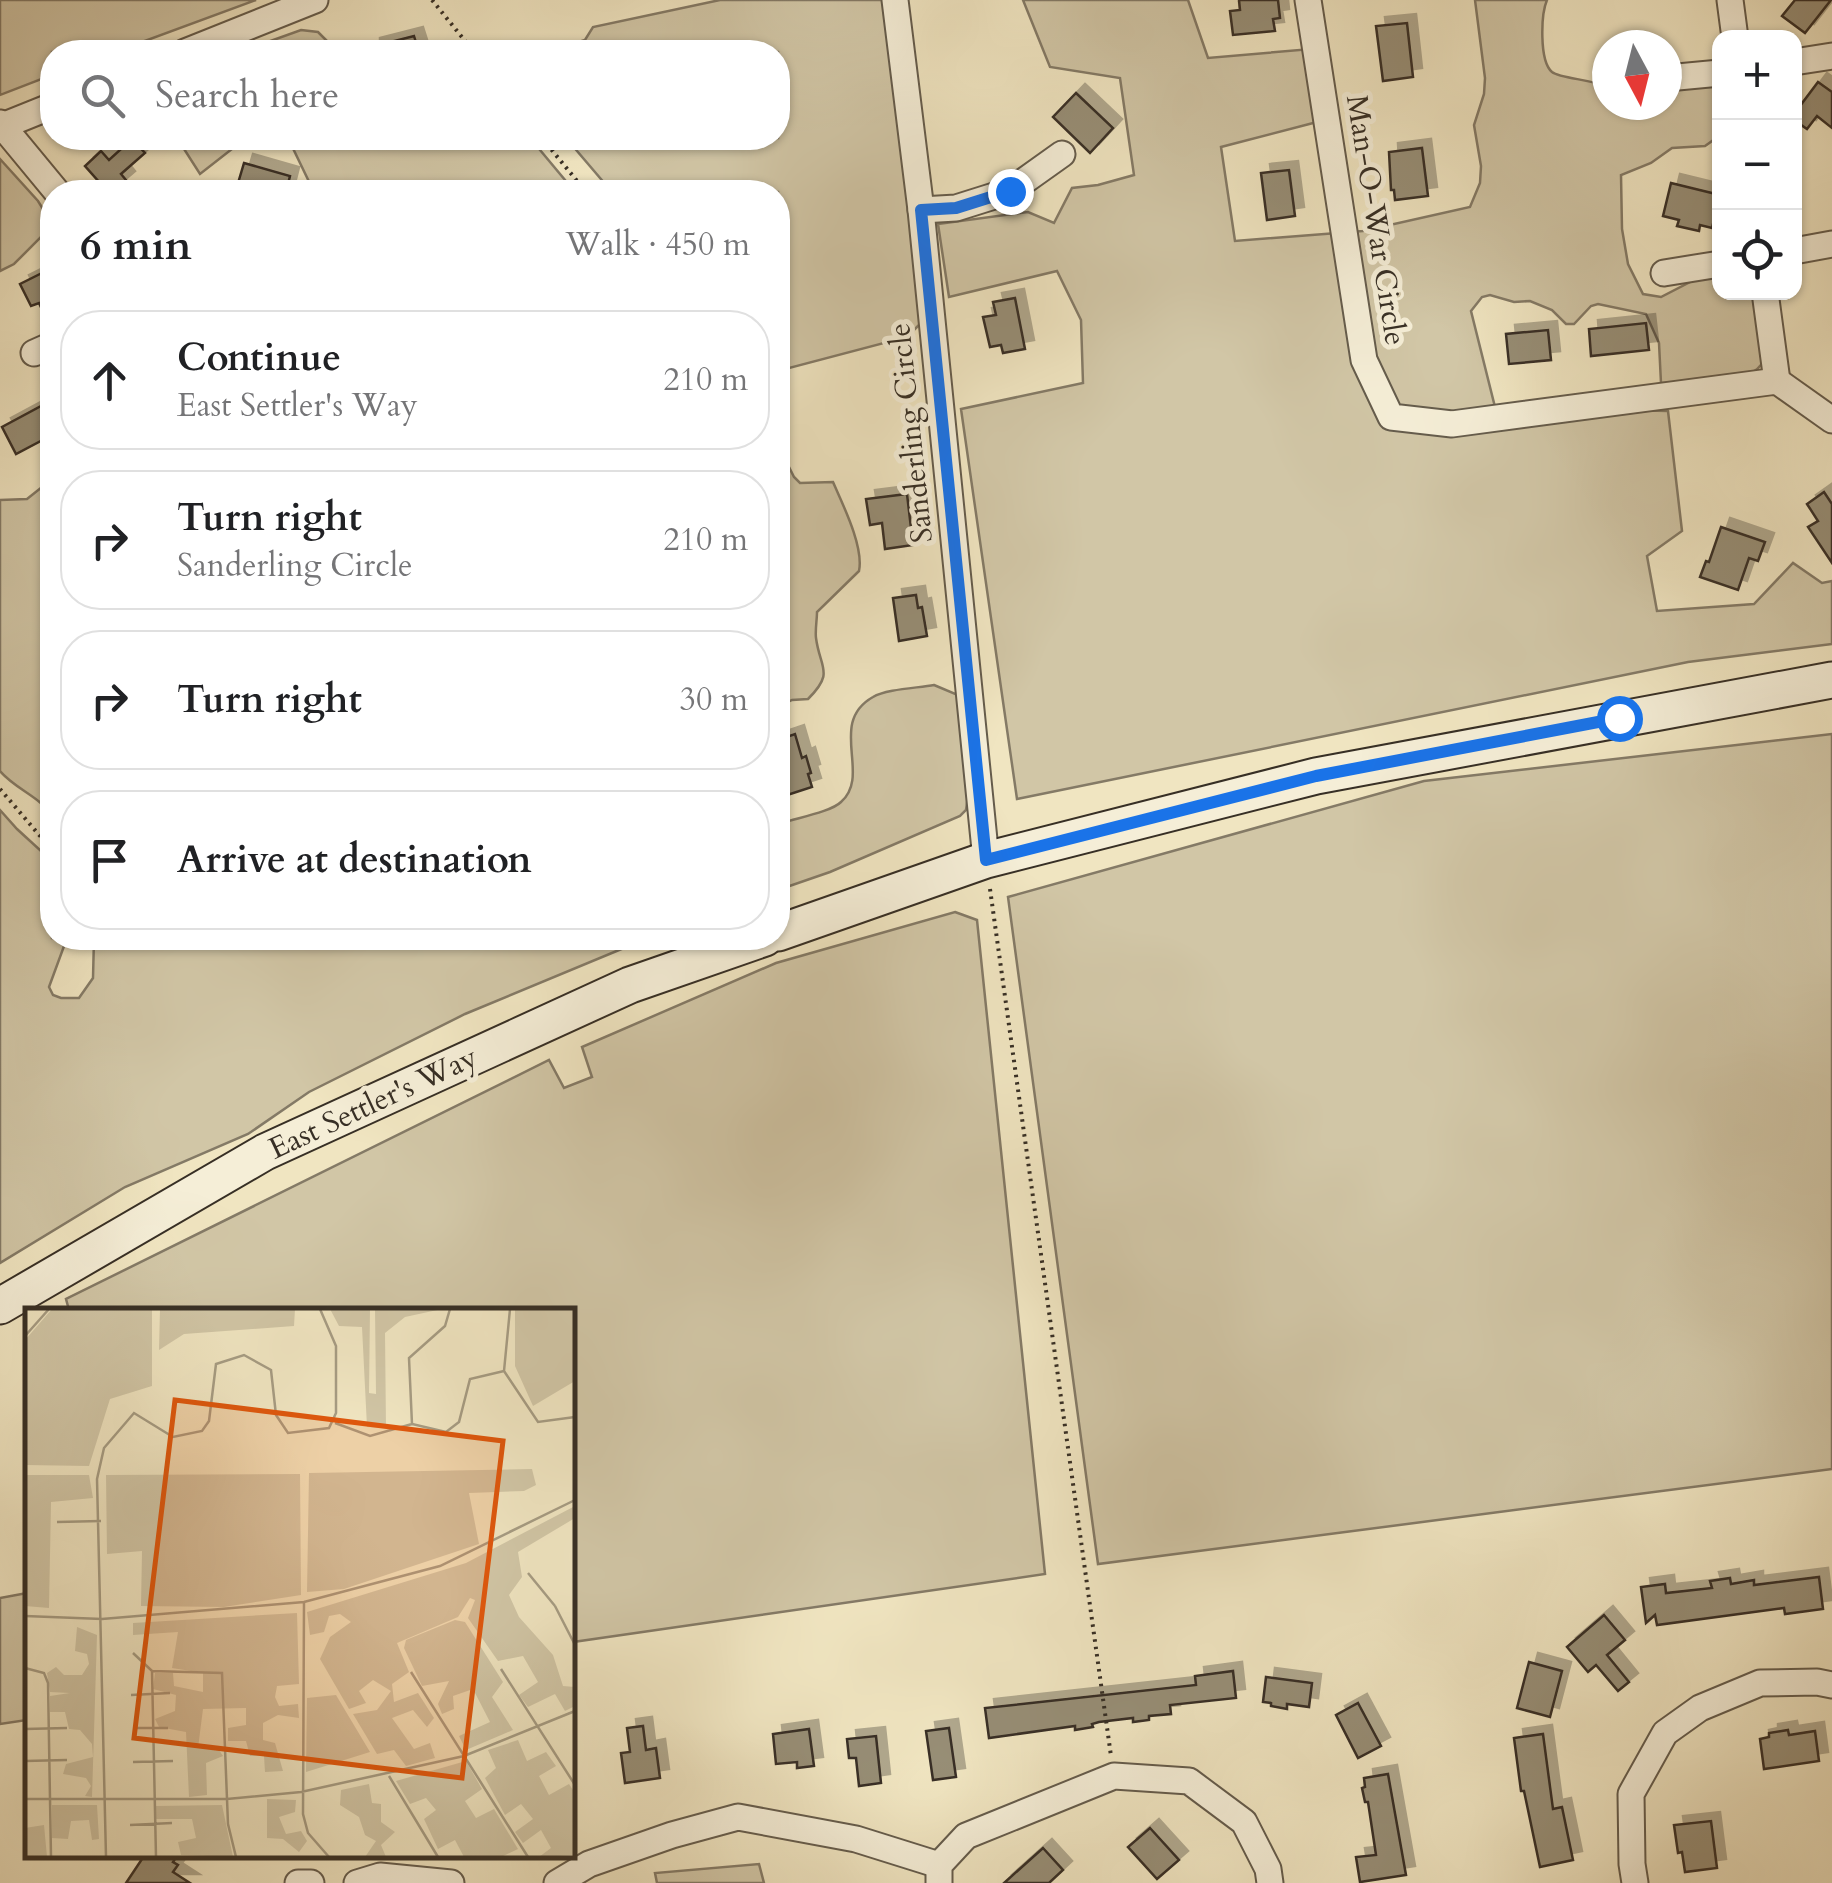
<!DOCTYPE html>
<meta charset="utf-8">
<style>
:root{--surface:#fff;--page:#f2f2f2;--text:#202124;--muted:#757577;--line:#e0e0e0}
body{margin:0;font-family:Cardo,serif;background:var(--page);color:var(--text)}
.controls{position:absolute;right:30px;top:30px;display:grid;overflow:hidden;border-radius:20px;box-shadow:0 2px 8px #0004}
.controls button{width:90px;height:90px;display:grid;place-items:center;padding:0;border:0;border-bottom:2px solid var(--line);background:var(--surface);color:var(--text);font:50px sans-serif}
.compass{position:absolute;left:1592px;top:30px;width:90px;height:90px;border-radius:50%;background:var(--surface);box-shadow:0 2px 8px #0004;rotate:173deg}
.stop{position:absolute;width:30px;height:30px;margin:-22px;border:8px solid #1a73e8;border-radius:50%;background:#fff}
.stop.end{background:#1a73e8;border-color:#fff;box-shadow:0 2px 10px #0008}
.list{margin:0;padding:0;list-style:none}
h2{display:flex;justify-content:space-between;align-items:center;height:130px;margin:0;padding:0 40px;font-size:42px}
h2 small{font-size:32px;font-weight:400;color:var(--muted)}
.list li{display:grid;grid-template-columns:65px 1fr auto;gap:30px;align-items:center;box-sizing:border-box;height:140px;margin:0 20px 20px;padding:0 20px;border:2px solid var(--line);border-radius:40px}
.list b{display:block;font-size:38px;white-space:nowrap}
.list p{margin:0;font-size:32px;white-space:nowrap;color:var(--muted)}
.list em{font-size:32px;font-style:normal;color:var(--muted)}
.icon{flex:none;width:55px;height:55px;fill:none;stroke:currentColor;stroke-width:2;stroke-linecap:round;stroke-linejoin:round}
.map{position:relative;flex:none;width:1832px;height:1883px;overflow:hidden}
.search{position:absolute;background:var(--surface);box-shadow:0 2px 8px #0004;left:40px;top:40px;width:750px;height:110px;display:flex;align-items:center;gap:25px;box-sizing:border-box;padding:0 35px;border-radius:40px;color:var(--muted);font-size:38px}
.panel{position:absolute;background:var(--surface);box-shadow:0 2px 8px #0004;left:40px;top:180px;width:750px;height:770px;border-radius:40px}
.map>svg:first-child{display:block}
.green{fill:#d1c6a6;stroke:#847a66;stroke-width:2.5}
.building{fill:#978e76;stroke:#372f25;stroke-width:2.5;filter:url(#shadow)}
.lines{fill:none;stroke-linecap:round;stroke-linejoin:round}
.minor-casing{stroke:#655c4c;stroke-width:29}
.secondary-casing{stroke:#372f25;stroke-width:39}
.path{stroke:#372f25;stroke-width:4;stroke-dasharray:2.5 5;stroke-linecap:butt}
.minor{stroke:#f5eed7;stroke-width:25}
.secondary{stroke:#f5eed7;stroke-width:35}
.route{stroke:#1a73e8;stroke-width:12}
.labels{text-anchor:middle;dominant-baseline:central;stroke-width:10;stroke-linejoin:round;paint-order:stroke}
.street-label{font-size:30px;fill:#372f25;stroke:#f5eed7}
.inset-road{fill:none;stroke:#a69c83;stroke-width:2.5}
.view{fill:#df570d;fill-opacity:0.15;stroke:#df570d;stroke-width:5}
.inset-edge{fill:none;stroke:#372f25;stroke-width:5}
</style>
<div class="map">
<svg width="1832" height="1883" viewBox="0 0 1832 1883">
<defs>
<filter id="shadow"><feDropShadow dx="9" dy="-9" stdDeviation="0" flood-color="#0004"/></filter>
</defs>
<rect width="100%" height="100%" fill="#f0e5c1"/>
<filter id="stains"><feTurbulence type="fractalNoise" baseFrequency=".002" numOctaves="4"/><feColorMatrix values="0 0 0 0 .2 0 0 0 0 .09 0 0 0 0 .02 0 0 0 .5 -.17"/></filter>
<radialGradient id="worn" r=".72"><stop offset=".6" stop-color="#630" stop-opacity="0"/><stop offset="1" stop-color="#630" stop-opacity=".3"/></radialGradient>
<g class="green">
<path d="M0 0H256L115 52H52V75L0 95Z"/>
<path d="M720 0H883L922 317 919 325 907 337 778 371V192H612L566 138H778V52H547L585 40 593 27Z"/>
<path d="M1023 0H1188L1208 58 1311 49 1317 122 1221 147 1235 241 1363 231 1470 207 1480 183 1481 166 1474 125 1484 94 1485 78 1475 0H1547C1541 14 1539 61 1552 72 1561 79 1592 79 1607 87V105H1667V87L1717 85 1719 88V136L1705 146 1672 148 1651 163 1621 175 1622 229 1628 264 1643 294 1661 297 1698 278 1719 275 1720 292 1762 293C1763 305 1768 348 1765 357 1756 389 1686 382 1661 383L1659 343 1646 314 1598 304 1591 306 1574 324H1566L1552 310 1530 301 1514 302 1490 295 1482 297 1471 311 1495 407 1668 411 1682 531 1647 556 1657 611 1754 604 1793 563 1822 583 1832 581V644L1688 662 1017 799 961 409 1083 383 1081 320 1057 271 949 297 938 224 1028 212 1054 223 1072 188 1098 185 1134 175 1120 78 1050 67Z"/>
<path d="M301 30 318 32 338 52H240Z"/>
<path d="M177 138H246L200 174Z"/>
<path d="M288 138H530L575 192H314Z"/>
<path d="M0 159 38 201 48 217 45 233 14 264 0 271Z"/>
<path d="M778 445 794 477 800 483 833 482C843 505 864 547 859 571L817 612C817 620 815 630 816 638 820 669 835 672 808 699L792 700 778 707Z"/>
<path d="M52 479V816C41 797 15 789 0 771V500L27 499Z"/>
<path d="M934 685 958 695 968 796 966 810 960 816 830 872 778 890V822L782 823C796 818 831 812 841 802 872 775 827 723 873 697 886 689 918 688 934 685Z"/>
<path d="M1832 734V1469L1098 1564 1008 897 1424 781Z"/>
<path d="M0 810 17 829 52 861V938H67L49 987 53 995 61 998H79L93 978 94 938H648L465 1014 309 1092 248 1134 125 1187 0 1263Z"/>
<path d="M955 912 977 920 1045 1574 573 1642 572 1310H69L66 1299 549 1060 564 1088 592 1077 582 1047 776 963Z"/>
<path d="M27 1593V1720L0 1724V1598Z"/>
<path d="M759 1864 764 1883H657L655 1873Z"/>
</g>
<g class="building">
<path d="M1239 0H1278L1280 18 1273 19 1275 31 1233 35 1230 11 1240 10Z"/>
<path d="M1795 0H1831L1805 33 1782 16Z"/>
<path d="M1407 23 1413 77 1383 81 1376 26Z"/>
<path d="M414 36 419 52H371V47Z"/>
<path d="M1818 82 1832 92V128L1817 116 1807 129 1794 120V114Z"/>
<path d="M1076 93 1113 128 1090 153 1053 117Z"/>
<path d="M132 139 145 153 121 174 126 180 112 192H108L85 166 101 151 109 160Z"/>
<path d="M1422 148 1428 196 1395 200 1394 190H1391L1389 152Z"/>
<path d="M244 163 290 176 286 192H245L236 190Z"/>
<path d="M1289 170 1295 216 1267 220 1261 173Z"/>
<path d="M1671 183 1720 195 1712 228 1700 225 1699 231 1677 226 1679 220 1663 216Z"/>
<path d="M52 268V329H51L39 303 31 306 20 284Z"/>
<path d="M1015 298 1025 349 1003 353 1001 345 990 347 983 317 996 315 993 302Z"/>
<path d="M1646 323 1649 350 1591 356 1589 329Z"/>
<path d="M1548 330 1551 360 1509 364 1506 334Z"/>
<path d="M43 405 52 422V435L16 454 2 427Z"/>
<path d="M1824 492 1832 504V563L1808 527 1818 521 1807 504Z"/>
<path d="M907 494 913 545 885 549 882 523 870 525 866 499Z"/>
<path d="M1721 527 1765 542 1758 561 1749 558 1738 590 1700 577 1706 561 1709 562Z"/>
<path d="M916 595 918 608 922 607 927 636 899 641 893 598Z"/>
<path d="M795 734 802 758 806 756 811 773 808 774 812 787 778 798V740Z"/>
<path d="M1819 1577 1823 1609 1785 1614 1784 1608 1657 1625 1655 1615 1646 1623 1641 1587 1665 1584 1666 1593 1712 1588 1710 1581 1730 1578 1731 1584 1754 1580V1585Z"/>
<path d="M1604 1615 1625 1640 1607 1655 1629 1682 1618 1691 1596 1665 1588 1672 1567 1647Z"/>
<path d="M1529 1662 1562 1671 1550 1717 1517 1708Z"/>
<path d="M1233 1671 1236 1698 1170 1705 1171 1714 1149 1716V1720L1133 1722V1718L1099 1722 1092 1724 1093 1727 1075 1730V1726L989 1738 985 1708 1196 1685 1195 1676Z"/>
<path d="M1266 1677 1312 1683 1309 1707 1287 1704V1709L1271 1706V1703L1263 1702Z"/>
<path d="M1358 1703 1381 1746 1358 1758 1336 1715Z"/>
<path d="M643 1726 646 1750 656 1748 660 1778 625 1783 621 1753 630 1752 627 1728Z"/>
<path d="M949 1728 956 1777 933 1780 926 1731Z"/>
<path d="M809 1729 814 1766 797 1768V1762L776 1764 773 1734Z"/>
<path d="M1788 1730 1789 1735 1815 1731 1819 1761 1764 1769 1760 1739 1769 1737V1733Z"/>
<path d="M1543 1734 1553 1809 1562 1807 1573 1860 1540 1867 1524 1791H1521L1514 1738Z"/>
<path d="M876 1736 881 1783 859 1786 856 1758H849L847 1739Z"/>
<path d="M1388 1774 1406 1875 1360 1882 1356 1857 1376 1855 1368 1802H1365L1362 1788 1365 1787 1364 1778Z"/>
<path d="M1711 1821 1717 1868 1685 1872 1682 1852 1678 1853 1674 1825Z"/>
<path d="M1150 1828 1179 1860 1157 1879 1128 1847Z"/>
<path d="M1043 1848 1063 1870 1049 1883H1004Z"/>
<path d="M144 1856H177L173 1862 178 1865 173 1872 190 1883H126Z"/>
</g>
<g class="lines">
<defs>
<g id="minor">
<path d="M895 0 921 210 986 860"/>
<path d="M1308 0 1364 360 1391 417 1452 424 1777 381 1832 420"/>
<path d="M1730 0 1735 38"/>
<path d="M185 52 315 0"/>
<path d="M1794 62 1832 56"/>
<path d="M1667 78 1720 73"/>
<path d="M0 123 57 192"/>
<path d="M0 127 52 106"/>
<path d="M921 210 956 208 1010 191 1062 154"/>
<path d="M1794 251 1832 244"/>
<path d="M1664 273 1720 264"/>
<path d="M1765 292 1777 381"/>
<path d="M34 353 52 345"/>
<path d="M298 1883H311"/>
<path d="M357 1883 380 1876 451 1883"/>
<path d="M557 1883 589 1864 672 1835 738 1817 856 1839 939 1865"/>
<path d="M939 1883V1865L966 1836 1114 1776 1189 1781 1244 1822 1268 1869 1270 1883"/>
<path d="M1635 1883 1632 1864 1631 1794 1665 1733 1700 1708 1760 1683 1817 1682 1832 1685"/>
</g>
<g id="secondary">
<path d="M778 933 986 860 1316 776 1832 680"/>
<path d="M0 1306 265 1152 630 985 765 938"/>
</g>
</defs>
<use href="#minor" class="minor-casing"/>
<use href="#secondary" class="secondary-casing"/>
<g class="path">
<path d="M432 0 474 52"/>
<path d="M542 138 586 192"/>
<path d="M0 789 52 850"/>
<path d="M990 889 1111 1756"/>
</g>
<use href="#minor" class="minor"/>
<use href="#secondary" class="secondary"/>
</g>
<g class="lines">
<path class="route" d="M1010 191 956 208 921 210 986 860 1316 776 1619 718"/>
</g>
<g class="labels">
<g class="street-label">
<text transform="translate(1376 220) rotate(81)">Man-O-War Circle</text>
<text transform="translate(911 433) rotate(-96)">Sanderling Circle</text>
<text transform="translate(373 1103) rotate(-25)">East Settler's Way</text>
</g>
</g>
<g transform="translate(25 1308)">
<rect width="550" height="550" fill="#f0e5c1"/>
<path d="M27 1H127V78L85 91 64 158 0 157V32ZM135 1H270L269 18 159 26 134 42ZM305 1H345L344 85 351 86 350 1H417L380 9 360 25 361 120 342 119 337 19 314 18ZM490 1H550V73L508 98 490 58ZM507 161 511 177 499 183 444 185 454 236 319 281 282 284 284 165ZM275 166 276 287 199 299 116 298 117 243 82 246 81 167ZM0 167H64L68 190 26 194 24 300 0 298ZM550 198V210L493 244 497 269 484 287 494 309 528 347 538 378 550 379V398L540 403 530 386 503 399 494 387 513 374 498 348 473 353 443 310 450 292 445 290 433 309 372 335 384 364 367 376 369 394 393 385 409 410 402 419 388 402 367 410 389 441 405 435 410 450 381 458 369 442 352 446 328 406 352 402 366 383 348 372 334 383 341 395 324 401 295 351 305 329 326 314 315 306 304 308 299 324 285 327 282 304 441 255ZM272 305 274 376 252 378 250 389 254 398 273 396 274 410 253 407 238 415V432L250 435 258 463 240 464 239 448H225L221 433H203V420L221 417V400L178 401 173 440 192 439 198 448 181 455 182 487 164 489 161 424 134 419 130 411 150 403 151 387 128 381 130 365H148L149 378 178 384V365L147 360 153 324 108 327V315ZM430 312 440 314 478 374 467 389 488 422 441 442 434 428 465 414 448 381 428 388 429 401 417 406 413 396 424 373 397 378 379 340 381 332ZM52 319 72 327 67 489 60 488 66 478 61 470 38 466 41 456 68 449 67 436 55 422 44 421 40 404H25V388L45 385 25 384 22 365 31 359 39 367H57L64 356 62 346 50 343ZM311 387 345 444 281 464 282 390ZM493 432 502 453 521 444 531 458 514 468 524 487 544 476 550 485V547L514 549 526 540 516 522 498 535 490 524 508 511 496 496 480 507 460 470 471 460 463 442ZM441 453 457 481 440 493 451 510 469 501 493 541 476 549H439L430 532 413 541 399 511 411 502 401 490 385 496 371 473ZM344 476 347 495 356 496V514L370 524 356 537 361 549H340L351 533 340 527 334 509 315 497 316 482ZM242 491 271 492 270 504 254 509 261 526 276 523 282 533 274 544 258 531 242 530ZM27 497H72L74 531 67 532 64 512 46 513 43 531 27 530ZM197 497 208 549 156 547 153 534 171 530 167 511H131V498ZM19 517 22 549H0V520Z" fill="#d1c6a6"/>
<path class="inset-road" d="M425 1 420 18 384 50 387 116 421 124 434 114 445 71 479 63M0 28 24 1M479 63 513 114 550 109M479 63 485 1M310 115 345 128 387 116M32 214 76 213M503 265 530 298M279 294 278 506 283 525 304 549M530 298 550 337M0 308 77 311 279 294 415 258 550 192M108 345 127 363 197 365 203 516 211 549M0 360 19 365 23 375 26 549M476 361 550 477M127 363 131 549M386 364 503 549M106 387 145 385M108 420H143M0 421 42 420M0 453 42 452M108 454 148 453M364 468 413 549M0 491H202L276 484 439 448 550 403M105 517 147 515M81 549 72 171 79 140 109 105 148 129 177 123 184 113 191 56 219 47 246 62 251 107 263 125 304 120 311 105V38L295 1"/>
<path class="view" d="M150 92 478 133 437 470 109 430Z"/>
<rect width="550" height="550" class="inset-edge"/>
</g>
<rect width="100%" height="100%" filter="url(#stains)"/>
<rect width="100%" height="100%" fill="url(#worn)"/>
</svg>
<div class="controls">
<button>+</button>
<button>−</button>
<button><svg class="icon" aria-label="locate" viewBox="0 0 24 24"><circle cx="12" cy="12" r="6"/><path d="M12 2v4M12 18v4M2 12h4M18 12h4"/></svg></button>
</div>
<svg class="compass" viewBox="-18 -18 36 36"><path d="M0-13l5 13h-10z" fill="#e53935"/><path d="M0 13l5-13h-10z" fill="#757577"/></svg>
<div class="stop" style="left:1619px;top:718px"></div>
<div class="stop end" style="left:1010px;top:191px"></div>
<div class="search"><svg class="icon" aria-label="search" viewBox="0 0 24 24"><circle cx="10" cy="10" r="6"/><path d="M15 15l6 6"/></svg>Search here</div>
<section class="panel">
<h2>6 min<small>Walk · 450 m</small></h2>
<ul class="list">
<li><svg class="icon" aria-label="ahead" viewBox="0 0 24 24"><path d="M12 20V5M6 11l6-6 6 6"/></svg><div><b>Continue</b><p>East Settler's Way</p></div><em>210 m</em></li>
<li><svg class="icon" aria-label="right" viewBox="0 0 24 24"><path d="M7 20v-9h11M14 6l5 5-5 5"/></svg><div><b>Turn right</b><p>Sanderling Circle</p></div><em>210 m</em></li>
<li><svg class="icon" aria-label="right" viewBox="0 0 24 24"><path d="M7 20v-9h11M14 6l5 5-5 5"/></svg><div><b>Turn right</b></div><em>30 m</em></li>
<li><svg class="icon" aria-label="arrive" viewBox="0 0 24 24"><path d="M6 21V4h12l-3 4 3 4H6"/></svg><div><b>Arrive at destination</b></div></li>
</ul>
</section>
</div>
